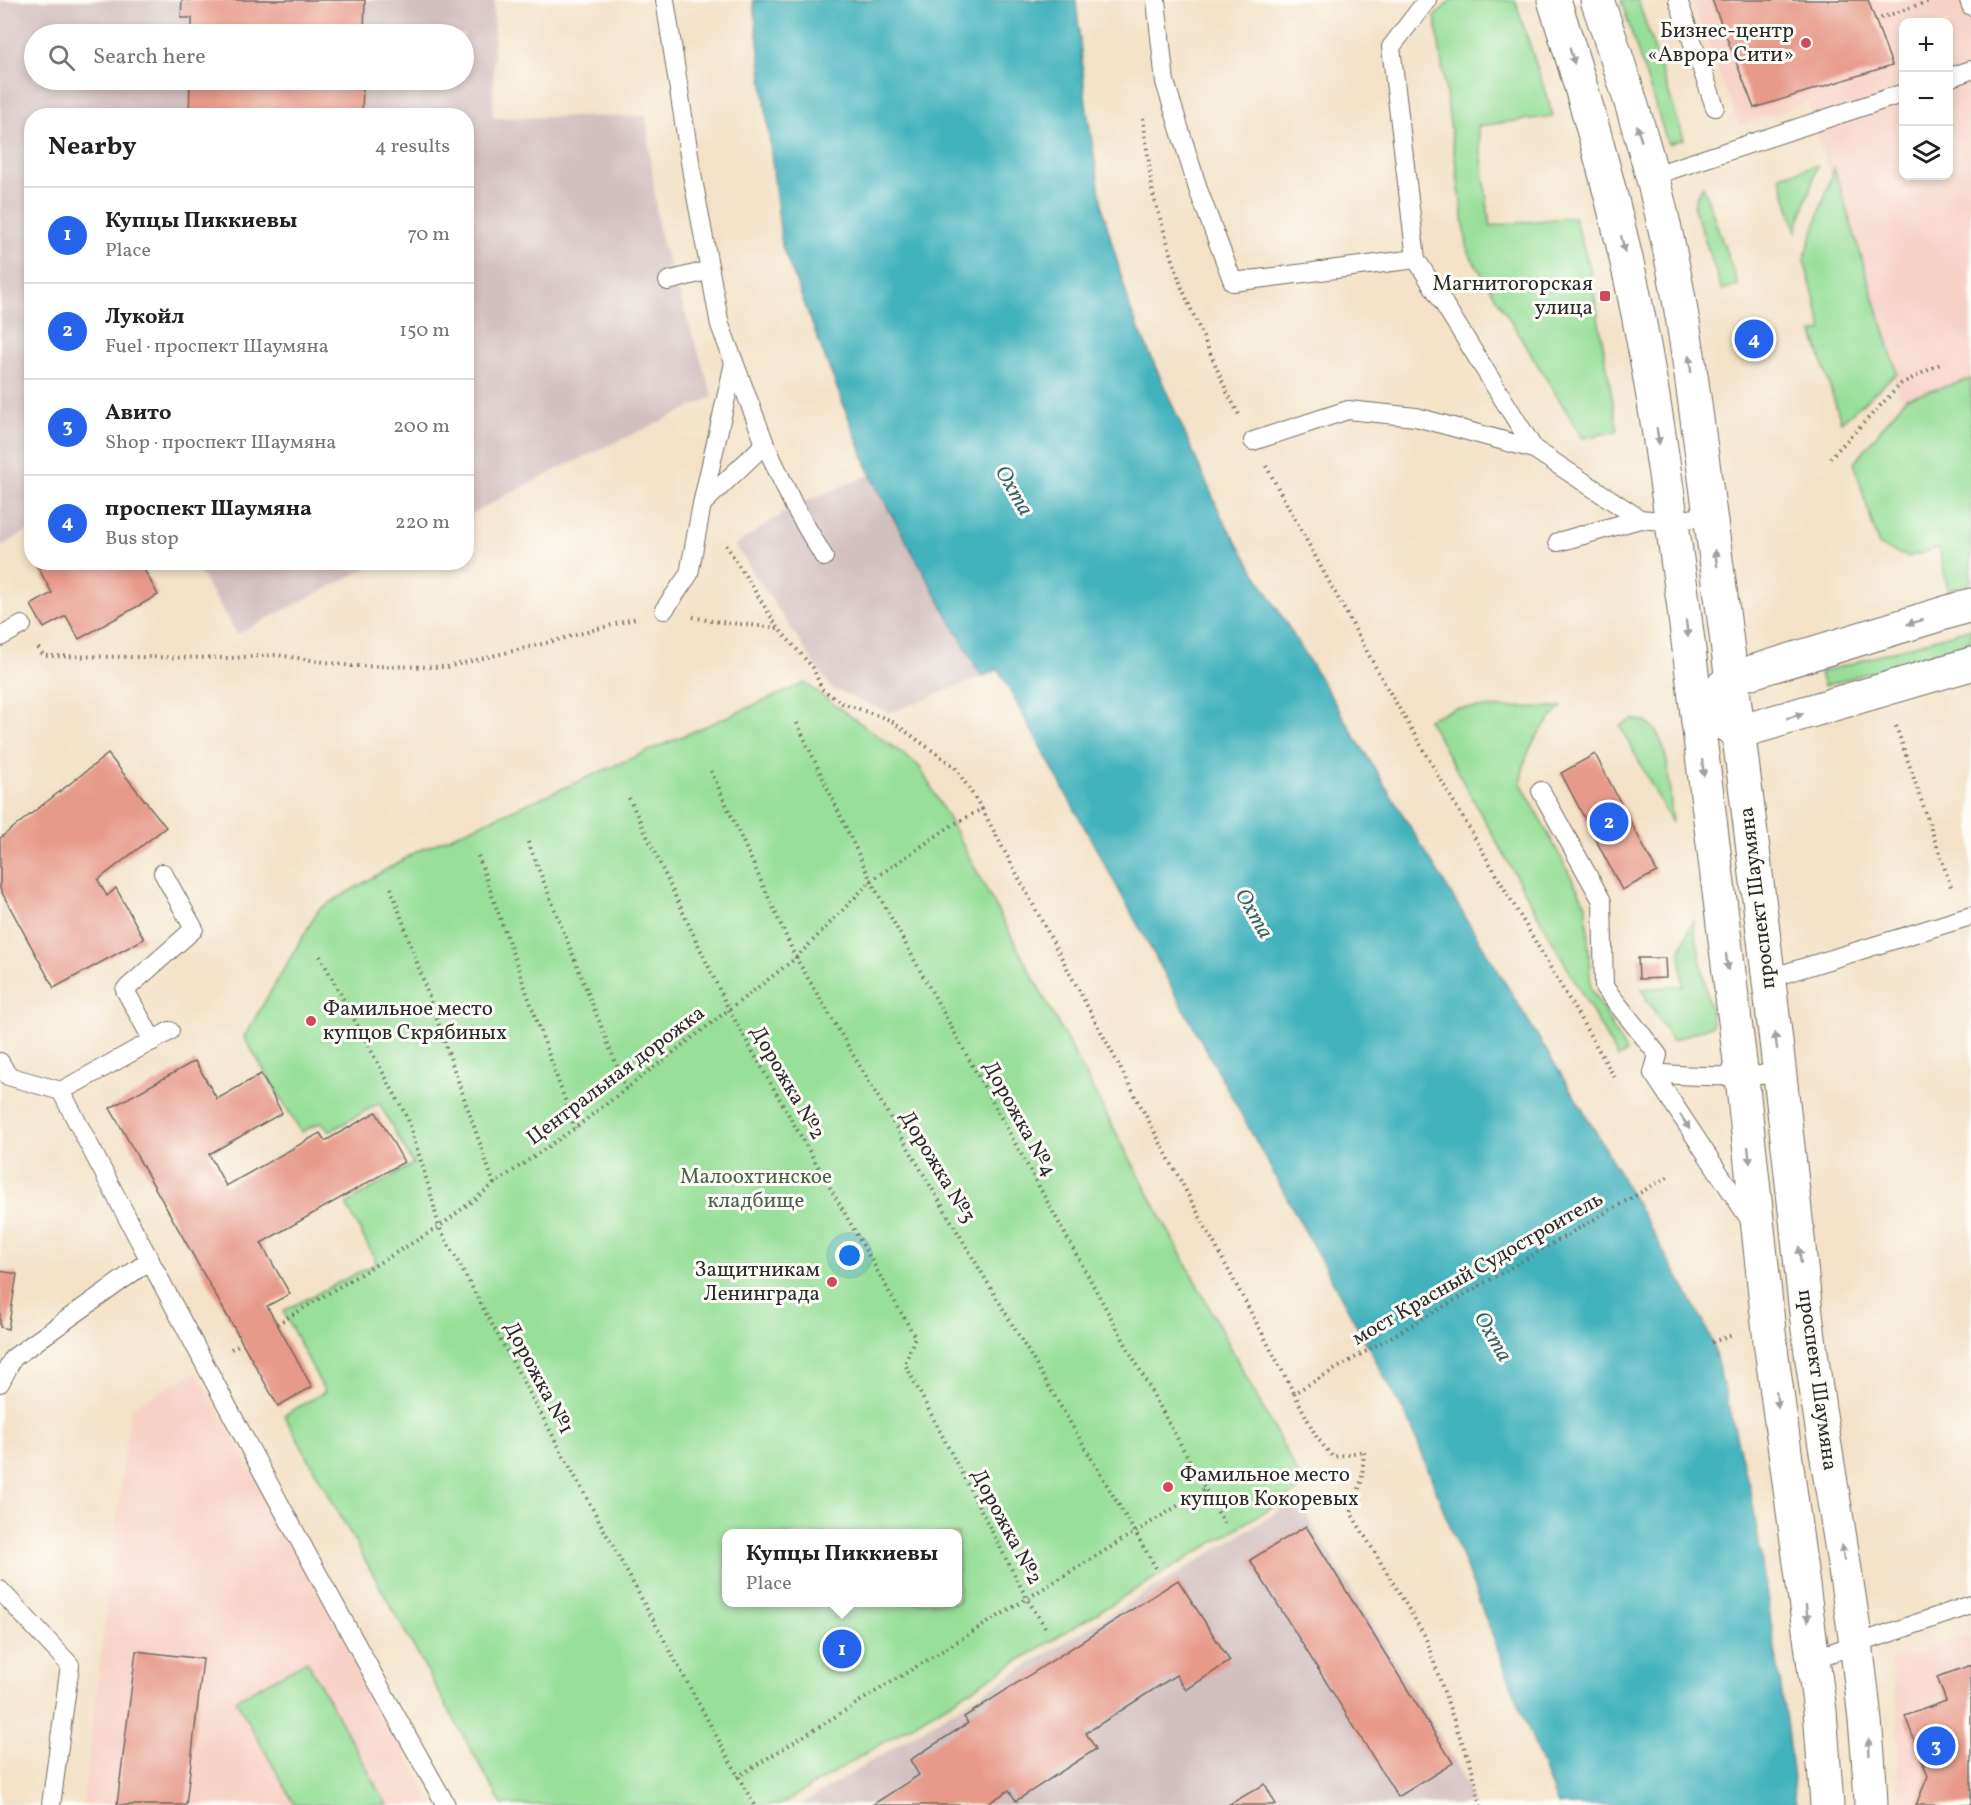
<!DOCTYPE html>
<meta charset="utf-8">
<style>
:root{--surface:#fff;--page:#f6f6f6;--text:#222;--muted:#767676;--line:#e0e0e0;--accent:#2563eb}
body{margin:0;font-family:Vollkorn,serif;background:var(--page);color:var(--text)}
.controls{position:absolute;right:18px;top:18px;display:grid;overflow:hidden;border-radius:12px;box-shadow:0 3px 9px #0003}
.controls button{width:54px;height:54px;display:grid;place-items:center;padding:0;border:0;border-bottom:2px solid var(--line);background:var(--surface);color:var(--text);font:30px sans-serif}
.you{position:absolute;left:850px;top:1256px;width:21px;height:21px;margin:-15px;border:4px solid #fff;border-radius:50%;background:#1a73e8;box-shadow:0 0 0 9px #1a73e833}
.badge{display:grid;place-items:center;width:39px;height:39px;border-radius:50%;background:var(--accent);color:#fff;font-size:20px;font-weight:700}
.pin{position:absolute;translate:-50% -50%;border:3px solid #fff;box-shadow:0 2px 6px #0006}
.popup{position:absolute;left:722px;top:1529px;width:240px;height:78px;box-sizing:border-box;display:grid;place-content:center;border-radius:12px;background:var(--surface);filter:drop-shadow(0 2px 4px #0005);font-size:20px;white-space:nowrap;color:var(--muted)}
.popup b{font-size:22px;color:var(--text)}
.popup::after{content:'';position:absolute;left:50%;top:100%;margin-left:-12px;border:12px solid transparent;border-top-color:var(--surface)}
.list{margin:0;padding:0;list-style:none}
h2{display:flex;justify-content:space-between;align-items:center;height:78px;margin:0;padding:0 24px;font-size:26px}
h2 small{font-size:20px;font-weight:400;color:var(--muted)}
.list li{display:grid;grid-template-columns:39px 1fr auto;gap:18px;align-items:center;box-sizing:border-box;height:96px;padding:0 24px;border-top:2px solid var(--line)}
.list b{display:block;font-size:22px;white-space:nowrap}
.list p{margin:0;font-size:20px;white-space:nowrap;color:var(--muted)}
.list em{font-size:20px;font-style:normal;color:var(--muted)}
.icon{flex:none;width:33px;height:33px;fill:none;stroke:currentColor;stroke-width:2;stroke-linecap:round;stroke-linejoin:round}
.map{position:relative;flex:none;width:1971px;height:1805px;overflow:hidden}
.search{position:absolute;background:var(--surface);box-shadow:0 3px 9px #0003;left:24px;top:24px;width:450px;height:66px;display:flex;align-items:center;gap:15px;box-sizing:border-box;padding:0 21px;border-radius:33px;color:var(--muted);font-size:22px}
.panel{position:absolute;background:var(--surface);box-shadow:0 3px 9px #0003;left:24px;top:108px;width:450px;height:462px;border-radius:24px}
.map>svg:first-child{display:block}
.built{fill:#f7d1c6}
.industrial{fill:#d2bfbf;fill-rule:evenodd}
.green{fill:#98df99;stroke:#628562;stroke-width:1.5;fill-rule:evenodd}
.water{fill:#43b2bd;stroke:#376e74;stroke-width:1.5}
.building{fill:#e79a89}
.lines{fill:none;stroke-linecap:round;stroke-linejoin:round}
.service-casing{stroke:#716b62;stroke-width:20}
.minor-casing{stroke:#716b62;stroke-width:35}
.tertiary-casing{stroke:#716b62;stroke-width:35}
.path{stroke:#716b62;stroke-width:4;stroke-dasharray:1.5 4.5;stroke-linecap:butt}
.service{stroke:#fff;stroke-width:18}
.minor{stroke:#fff;stroke-width:33}
.tertiary{stroke:#fff;stroke-width:33}
.oneway{fill:#a0a0a0}
.poi-dot{fill:#d1495b;stroke:#fdfcf7;stroke-width:2}
.labels{text-anchor:middle;dominant-baseline:central;stroke-width:6;stroke-linejoin:round;paint-order:stroke}
.poi-label{font-size:21px;fill:#2b2b2b;stroke:#fdfcf7;text-anchor:end}
.street-label{font-size:21px;fill:#2b2b2b;stroke:#fdfcf7}
.park-label{font-size:21px;fill:#4c614c;stroke:#fdfcf7}
.water-label{font-size:22px;font-style:italic;fill:#356165;stroke:#fdfcf7}
</style>
<div class="map">
<svg width="1971" height="1805" viewBox="0 0 1971 1805">
<rect width="100%" height="100%" fill="#fdfcf7"/>
<filter id="ink" filterUnits="userSpaceOnUse"><feTurbulence type="fractalNoise" baseFrequency=".0167" numOctaves="2"/><feDisplacementMap in="SourceGraphic" scale="12" xChannelSelector="R" yChannelSelector="G"/><feConvolveMatrix kernelMatrix="1 2 1 2 8 2 1 2 1" color-interpolation-filters="sRGB"/></filter>
<filter id="wash" filterUnits="userSpaceOnUse"><feTurbulence type="fractalNoise" baseFrequency=".008" numOctaves="4" result="noise"/><feDisplacementMap in="SourceGraphic" scale="24" xChannelSelector="R" yChannelSelector="G"/><feGaussianBlur stdDeviation="1.35" result="paint"/><feColorMatrix in="noise" values="0 0 0 0 0 0 0 0 0 0 0 0 0 0 0 0 0 1.4 0 .05"/><feComposite in="paint" operator="in"/></filter>
<g filter="url(#wash)">
<rect width="100%" height="100%" fill="#f3e2c7"/>
<g class="built">
<path d="M1692 0H1971V441L1919 456 1808 105 1903 71 1904 176H1948V22H1904L1903 70 1739 126Z"/>
<path d="M197 1372 434 1805H83L130 1408Z"/>
<path d="M1971 1634V1805H1897L1898 1713 1890 1662Z"/>
</g>
<g class="industrial">
<path d="M0 0H494L493 118 646 116 659 233 713 397 560 468 467 516 466 116H32L31 529 0 547ZM34 34H464V80H34Z"/>
<path d="M870 475 982 677 890 713 831 688 735 545 794 506Z"/>
<path d="M194 563H377L237 634Z"/>
<path d="M1297 1500 1457 1764 1474 1805H800Z"/>
</g>
<g class="green">
<path d="M1451 0H1515L1553 116 1478 126 1490 226 1574 217 1589 265 1618 431 1583 438 1468 252 1435 16Z"/>
<path d="M1621 0H1638L1684 139 1668 144Z"/>
<path d="M1818 165 1796 231 1780 176Z"/>
<path d="M1834 168 1897 373 1841 422 1813 333 1823 330 1804 260Z"/>
<path d="M1703 186 1738 285 1722 290 1694 208 1696 197Z"/>
<path d="M1971 379V583L1948 590 1939 548 1908 557 1879 546 1854 463 1906 398Z"/>
<path d="M1971 628V642L1824 686 1820 673Z"/>
<path d="M805 683 919 766 952 825 1305 1487 780 1805H502L284 1415 325 1392 283 1311 377 1263 346 1204 413 1164 379 1103 329 1132 322 1122 301 1132 244 1037 319 909 416 852ZM726 1534H958V1602H726Z"/>
<path d="M1562 707C1539 729 1524 750 1521 783L1586 905 1591 988 1626 1052 1618 1058 1428 719 1456 708Z"/>
<path d="M1633 719C1637 720 1643 721 1647 723 1671 736 1670 798 1672 823L1620 726Z"/>
<path d="M1693 921 1713 1025 1672 1041 1641 989 1683 986 1680 951Z"/>
<path d="M307 1661 387 1805H295L236 1700Z"/>
</g>
<path class="water" d="M753 0H1076L1086 104 1103 211 1131 311 1222 518 1593 1127 1705 1325 1712 1342 1752 1498 1786 1721 1796 1805H1558L1410 1423 998 669 982 677 873 481 782 246Z"/>
<g id="blocks">
<g class="building">
<path d="M182 0H365L364 34H192V18H181Z"/>
<path d="M1712 0H1868L1892 65 1754 108Z"/>
<path d="M190 80H363L362 116H189Z"/>
<path d="M35 562H140L158 595 79 639 66 616 44 628 31 605 52 593Z"/>
<path d="M108 754 166 827 98 880 107 896 116 888 144 939 54 988 0 889V838Z"/>
<path d="M1595 754 1657 872 1622 890 1561 773Z"/>
<path d="M1638 958H1665L1666 978 1639 979Z"/>
<path d="M195 1061 217 1099 261 1074 282 1113 209 1154 226 1186 320 1133 325 1141 376 1112 404 1162 261 1243 290 1294 267 1306 312 1387 278 1406 110 1108Z"/>
<path d="M0 1271 17 1274 8 1329 0 1327Z"/>
<path d="M1306 1526 1453 1763 1398 1797 1250 1560Z"/>
<path d="M1178 1580 1230 1661 1186 1690 1176 1675 1086 1733 1096 1749 1016 1801 1009 1790 986 1805H872L919 1775 910 1760 968 1723 964 1717Z"/>
<path d="M136 1651 203 1659 186 1805H117Z"/>
<path d="M1971 1665V1805H1916L1928 1776 1905 1716 1946 1701 1937 1677Z"/>
<path d="M1265 1784 1276 1805H1228Z"/>
</g>
</g>
</g>
<g filter="url(#ink)">
<use href="#blocks" fill-opacity="0" stroke="#716b62" stroke-width="1.5"/>
<g class="lines">
<defs>
<g id="service">
<path d="M665 0 692 174 720 325 765 444 794 506 824 557"/>
<path d="M1156 0 1165 82 1199 192 1233 282 1416 259"/>
<path d="M1427 0 1391 47 1416 259 1534 449 1640 519 1672 522 1710 515"/>
<path d="M1678 0 1715 107"/>
<path d="M1969 0 1971 6"/>
<path d="M1948 78 1971 70"/>
<path d="M1652 176 1904 93"/>
<path d="M668 281 710 270"/>
<path d="M1253 441 1348 410 1416 417 1534 449"/>
<path d="M702 504 765 444"/>
<path d="M1558 542 1640 519"/>
<path d="M664 610 689 574 702 504 734 363"/>
<path d="M0 637 22 625"/>
<path d="M1541 791 1602 901 1604 987 1658 1055 1653 1073 1752 1223"/>
<path d="M1767 979 1971 916"/>
<path d="M153 1041 125 990 194 929 163 873"/>
<path d="M0 1062 8 1076 61 1091C186 1331 313 1570 446 1805"/>
<path d="M1653 1073C1697 1077 1737 1078 1781 1073"/>
<path d="M61 1091 170 1031"/>
<path d="M0 1383 13 1358 150 1260"/>
<path d="M0 1590 70 1665 51 1805"/>
<path d="M1813 1659 1971 1605"/>
</g>
<path id="minor" d="M1971 605 1732 678 1697 710 1739 732 1971 664"/>
<g id="tertiary">
<path d="M1554 0C1585 96 1612 192 1633 290 1655 393 1668 497 1683 601L1742 1078 1770 1341 1820 1711 1827 1805"/>
<path d="M1597 0C1623 74 1648 152 1665 229 1682 304 1692 380 1702 456 1712 529 1722 601 1731 674 1757 878 1782 1082 1803 1286 1821 1460 1864 1630 1871 1805"/>
</g>
</defs>
<use href="#service" class="service-casing"/>
<use href="#minor" class="minor-casing"/>
<use href="#tertiary" class="tertiary-casing"/>
<g class="path">
<path d="M1875 20 1932 0"/>
<path d="M1143 118 1153 195 1181 286 1227 392 1240 417"/>
<path d="M1830 458 1901 384 1942 363"/>
<path d="M1266 466 1382 679 1615 1078"/>
<path d="M726 545 778 628 813 668 822 689 842 703 890 720 955 767 982 809"/>
<path d="M693 617 711 621 778 628"/>
<path d="M38 648 44 656 230 658 277 655 352 666 447 667 550 642 637 618"/>
<path d="M797 723 871 881 1225 1525"/>
<path d="M1896 726 1952 890"/>
<path d="M711 771 796 958 1156 1568"/>
<path d="M629 798 729 1010 915 1337 905 1364 1027 1599 1047 1630"/>
<path d="M528 842 626 1089"/>
<path d="M478 856 575 1128"/>
<path d="M391 888 494 1184"/>
<path d="M320 956 408 1119 430 1191 439 1227 754 1805"/>
<path d="M277 1324 439 1227 494 1184 575 1128 796 958 871 881 952 825 982 809 1294 1393 1671 1175"/>
<path d="M1712 1342 1733 1335"/>
<path d="M231 1349 242 1343"/>
<path d="M1294 1393 1317 1438 1333 1457 1364 1451 1362 1479 1351 1513 1425 1636 1456 1727 1470 1761 1481 1805"/>
<path d="M737 1777 1205 1489"/>
</g>
<use href="#service" class="service"/>
<use href="#minor" class="minor"/>
<use href="#tertiary" class="tertiary"/>
</g>
<defs><path id="oneway-solid" d="M-6-.8H1V-3.2L6.5 0L1 3.2V.8H-6Z" transform="scale(1.5)"/></defs>
<g class="oneway">
<use href="#oneway-solid" transform="translate(1572 56) rotate(73)"/>
<use href="#oneway-solid" transform="translate(1639 133) rotate(-107)"/>
<use href="#oneway-solid" transform="translate(1623 244) rotate(77)"/>
<use href="#oneway-solid" transform="translate(1690 364) rotate(-98)"/>
<use href="#oneway-solid" transform="translate(1658 436) rotate(81)"/>
<use href="#oneway-solid" transform="translate(1716 558) rotate(-98)"/>
<use href="#oneway-solid" transform="translate(1915 622) rotate(164)"/>
<use href="#oneway-solid" transform="translate(1687 629) rotate(83)"/>
<use href="#oneway-solid" transform="translate(1795 716) rotate(-16)"/>
<use href="#oneway-solid" transform="translate(1703 768) rotate(84)"/>
<use href="#oneway-solid" transform="translate(1727 962) rotate(83)"/>
<use href="#oneway-solid" transform="translate(1776 1041) rotate(-98)"/>
<use href="#oneway-solid" transform="translate(1685 1122) rotate(57)"/>
<use href="#oneway-solid" transform="translate(1749 1155) rotate(84)"/>
<use href="#oneway-solid" transform="translate(1800 1255) rotate(-96)"/>
<use href="#oneway-solid" transform="translate(1777 1399) rotate(82)"/>
<use href="#oneway-solid" transform="translate(1843 1553) rotate(-99)"/>
<use href="#oneway-solid" transform="translate(1807 1613) rotate(82)"/>
<use href="#oneway-solid" transform="translate(1869 1747) rotate(-93)"/>
</g>
</g>
<g class="poi-dot">
<circle cx="1806" cy="43" r="6"/>
<rect x="1599" y="290" width="12" height="12" rx="3"/>
<circle cx="311" cy="1021" r="6"/>
<circle cx="832" cy="1282" r="6"/>
<circle cx="1168" cy="1487" r="6"/>
</g>
<g class="labels">
<g class="poi-label">
<text x="1794" y="31">Бизнес-центр<tspan x="1794" dy="24">«Аврора Сити»</tspan></text>
<text x="1593" y="284">Магнитогорская<tspan x="1593" dy="24">улица</tspan></text>
<text x="323" y="1009" text-anchor="start">Фамильное место<tspan x="323" dy="24">купцов Скрябиных</tspan></text>
<text x="820" y="1270">Защитникам<tspan x="820" dy="24">Ленинграда</tspan></text>
<text x="1180" y="1475" text-anchor="start">Фамильное место<tspan x="1180" dy="24">купцов Кокоревых</tspan></text>
</g>
<g class="street-label">
<text transform="translate(1758 898) rotate(-97)">проспект Шаумяна</text>
<text transform="translate(616 1076) rotate(-37)">Центральная дорожка</text>
<text transform="translate(787 1083) rotate(60)">Дорожка №2</text>
<text transform="translate(1019 1119) rotate(61)">Дорожка №4</text>
<text transform="translate(937 1167) rotate(59)">Дорожка №3</text>
<text transform="translate(1478 1269) rotate(-30)">мост Красный Судостроитель</text>
<text transform="translate(538 1378) rotate(62)">Дорожка №1</text>
<text transform="translate(1817 1380) rotate(82)">проспект Шаумяна</text>
<text transform="translate(1006 1527) rotate(62)">Дорожка №2</text>
</g>
<g class="park-label">
<text x="756" y="1177">Малоохтинское<tspan x="756" dy="24">кладбище</tspan></text>
</g>
<g class="water-label">
<text transform="translate(1013 491) rotate(60)">Охта</text>
<text transform="translate(1253 914) rotate(60)">Охта</text>
<text transform="translate(1492 1337) rotate(60)">Охта</text>
</g>
</g>
</svg>
<div class="controls">
<button>+</button>
<button>−</button>
<button><svg class="icon" aria-label="layers" viewBox="0 0 24 24"><path d="M12 4l9 5-9 5-9-5zM3 14l9 5 9-5"/></svg></button>
</div>
<div class="you"></div>
<div class="pin badge" style="left:842px;top:1649px">1</div>
<div class="popup"><b>Купцы Пиккиевы</b>Place</div>
<div class="pin badge" style="left:1609px;top:822px">2</div>
<div class="pin badge" style="left:1936px;top:1746px">3</div>
<div class="pin badge" style="left:1754px;top:339px">4</div>
<div class="search"><svg class="icon" aria-label="search" viewBox="0 0 24 24"><circle cx="10" cy="10" r="6"/><path d="M15 15l6 6"/></svg>Search here</div>
<section class="panel">
<h2>Nearby<small>4 results</small></h2>
<ul class="list">
<li><span class="badge">1</span><div><b>Купцы Пиккиевы</b><p>Place</p></div><em>70 m</em></li>
<li><span class="badge">2</span><div><b>Лукойл</b><p>Fuel · проспект Шаумяна</p></div><em>150 m</em></li>
<li><span class="badge">3</span><div><b>Авито</b><p>Shop · проспект Шаумяна</p></div><em>200 m</em></li>
<li><span class="badge">4</span><div><b>проспект Шаумяна</b><p>Bus stop</p></div><em>220 m</em></li>
</ul>
</section>
</div>
